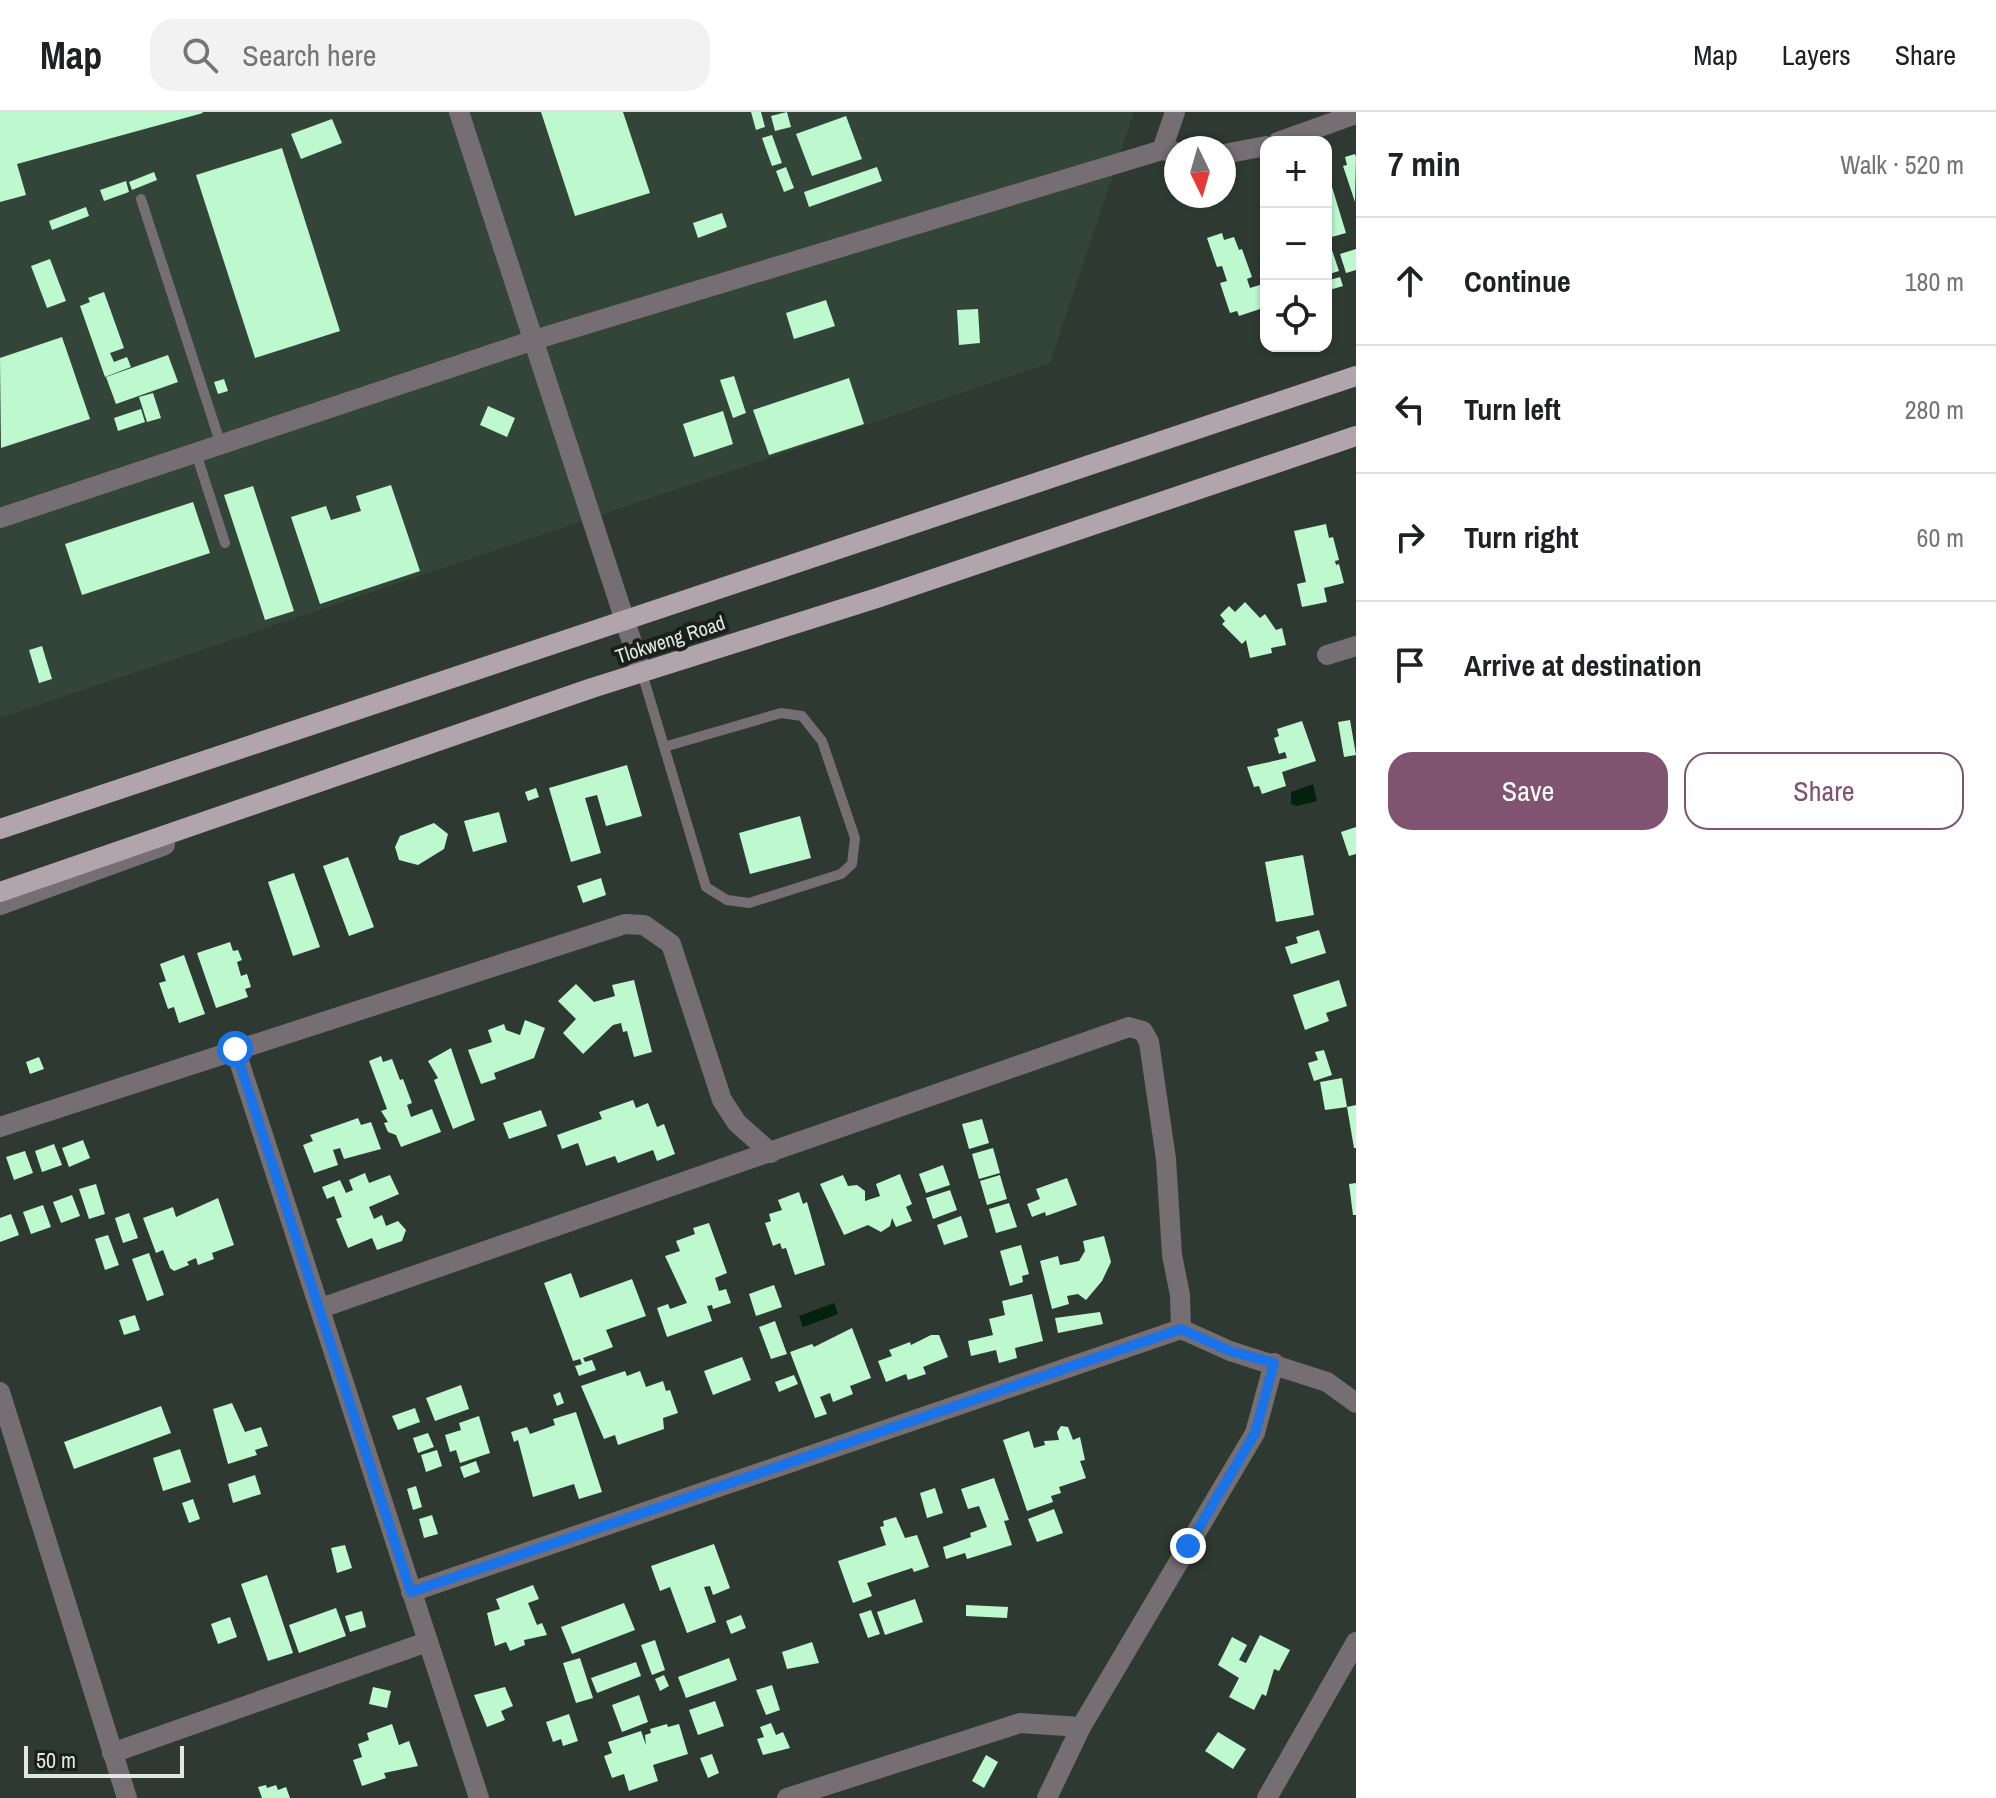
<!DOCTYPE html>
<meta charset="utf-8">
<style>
:root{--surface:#fff;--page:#f2f2f2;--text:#202124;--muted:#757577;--line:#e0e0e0;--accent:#805371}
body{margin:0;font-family:"Archivo Narrow",sans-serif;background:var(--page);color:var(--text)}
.controls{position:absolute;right:24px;top:24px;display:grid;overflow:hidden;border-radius:16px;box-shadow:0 2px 6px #0004}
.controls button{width:72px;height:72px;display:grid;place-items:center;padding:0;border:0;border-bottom:2px solid var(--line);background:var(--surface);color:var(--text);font:40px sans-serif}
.compass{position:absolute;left:1164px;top:24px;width:72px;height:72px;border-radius:50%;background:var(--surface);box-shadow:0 2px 6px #0004;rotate:175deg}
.scale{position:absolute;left:24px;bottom:20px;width:160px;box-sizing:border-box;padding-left:8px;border:4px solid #e1e8e3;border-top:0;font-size:22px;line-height:28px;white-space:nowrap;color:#e1e8e3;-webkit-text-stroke:6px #1a1f1c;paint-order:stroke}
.stop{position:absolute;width:24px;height:24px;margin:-18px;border:6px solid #1a73e8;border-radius:50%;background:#fff}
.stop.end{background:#1a73e8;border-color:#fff;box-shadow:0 2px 8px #0008}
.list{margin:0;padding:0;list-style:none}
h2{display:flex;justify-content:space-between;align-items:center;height:104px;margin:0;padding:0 32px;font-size:34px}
h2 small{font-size:26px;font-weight:400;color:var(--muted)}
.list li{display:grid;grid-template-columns:52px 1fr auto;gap:24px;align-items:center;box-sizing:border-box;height:128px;padding:0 32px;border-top:2px solid var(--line)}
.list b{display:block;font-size:30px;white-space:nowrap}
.list em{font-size:26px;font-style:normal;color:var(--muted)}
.actions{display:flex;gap:16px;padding:24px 32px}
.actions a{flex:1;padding:18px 0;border:2px solid var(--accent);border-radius:24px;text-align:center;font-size:28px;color:var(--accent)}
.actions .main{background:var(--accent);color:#fff}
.icon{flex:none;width:44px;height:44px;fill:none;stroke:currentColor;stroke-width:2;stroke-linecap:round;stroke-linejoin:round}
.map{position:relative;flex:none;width:1356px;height:1686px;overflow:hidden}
header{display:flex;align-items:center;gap:48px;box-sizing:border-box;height:112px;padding:0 40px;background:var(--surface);border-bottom:2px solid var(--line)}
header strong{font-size:38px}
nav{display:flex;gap:44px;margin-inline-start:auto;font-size:28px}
.search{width:560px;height:72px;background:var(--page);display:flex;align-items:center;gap:20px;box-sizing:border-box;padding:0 28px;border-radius:24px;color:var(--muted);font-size:30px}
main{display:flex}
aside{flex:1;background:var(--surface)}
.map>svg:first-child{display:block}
.built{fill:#334538}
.water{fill:#03210f}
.building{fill:#bdf8cf}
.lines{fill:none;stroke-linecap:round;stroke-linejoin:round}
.service{stroke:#756e72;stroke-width:10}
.minor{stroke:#756e72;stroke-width:20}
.primary{stroke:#b2a4ac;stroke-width:20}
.route{stroke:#1a73e8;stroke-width:10}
.labels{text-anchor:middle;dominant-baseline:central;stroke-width:8;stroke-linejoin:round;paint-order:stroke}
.street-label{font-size:20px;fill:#e1e8e3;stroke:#1a1f1c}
</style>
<header>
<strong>Map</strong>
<div class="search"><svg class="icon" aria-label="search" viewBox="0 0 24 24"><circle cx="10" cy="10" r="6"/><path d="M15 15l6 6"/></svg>Search here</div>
<nav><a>Map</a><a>Layers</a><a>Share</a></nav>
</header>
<main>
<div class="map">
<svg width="1356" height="1686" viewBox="0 0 1356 1686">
<rect width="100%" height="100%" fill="#2e3a31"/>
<path class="built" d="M0 0H1134L1050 251 0 606Z"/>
<g class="water">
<path d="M1313 672 1317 689 1297 694 1291 692V680Z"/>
<path d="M834 1191 838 1202 803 1215 799 1204Z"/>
</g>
<g class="building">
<path d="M0 0H202L203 1 17 52 26 83 0 90Z"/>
<path d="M541 0H623L650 81 575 104Z"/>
<path d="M751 0H761L765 15 756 18Z"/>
<path d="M787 0 791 15 775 19 771 4Z"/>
<path d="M846 4 862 47 812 64 796 22Z"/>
<path d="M332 7 342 31 301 47 291 22Z"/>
<path d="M772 23 782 51 772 54 762 26Z"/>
<path d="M282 36 340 219 255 246 196 63Z"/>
<path d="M1355 42 1356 45 1355 90 1343 54 1347 53 1345 45Z"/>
<path d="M786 55 794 76 784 80 776 59Z"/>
<path d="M877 55 882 69 809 95 804 80Z"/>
<path d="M154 60 157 68 132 78 129 70Z"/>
<path d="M126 69 129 80 104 89 100 78Z"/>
<path d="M1332 75 1346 121 1328 126 1339 159 1326 163V77Z"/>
<path d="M86 95 89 104 52 118 49 109Z"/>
<path d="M722 101 727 115 698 126 693 111Z"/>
<path d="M1222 121 1224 128 1234 125 1239 138 1242 137 1252 165 1247 167 1250 176 1266 171V195L1239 204 1237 199 1230 201 1220 171 1227 169 1222 154 1217 155 1207 126Z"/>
<path d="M1356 137V158L1346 161 1340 142Z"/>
<path d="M50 147 66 189 47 196 31 154Z"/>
<path d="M1340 165 1343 174 1326 179V169Z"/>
<path d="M104 180 124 236 110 241 114 250 127 245 131 255 105 265 80 194 90 190 88 186Z"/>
<path d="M826 188 835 214 794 227 786 201Z"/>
<path d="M978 197 980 231 959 233 957 198Z"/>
<path d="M62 225 90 307 1 336 0 246Z"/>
<path d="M168 243 178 270 116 292 106 265Z"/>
<path d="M734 264 746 301 733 306 720 268Z"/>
<path d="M849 266 864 312 769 343 753 298Z"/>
<path d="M224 267 228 279 218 282 214 270Z"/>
<path d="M153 281 161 306 147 310 139 285Z"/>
<path d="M488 294 515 306 507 325 480 313Z"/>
<path d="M141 297 145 310 118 319 114 306Z"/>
<path d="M723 299 733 332 694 345 683 312Z"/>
<path d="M391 373 420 459 320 492 291 405 326 394 331 408 361 399 356 384Z"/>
<path d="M253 374 294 499 265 508 224 383Z"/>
<path d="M193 390 210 441 82 483 65 432Z"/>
<path d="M1326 412 1329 426 1333 425 1339 448 1335 449 1336 453 1339 452 1344 471 1324 476 1327 490 1302 495 1297 472 1306 470 1294 419Z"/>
<path d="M1245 490 1260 506 1265 502 1276 518 1282 516 1286 533 1271 536 1272 541 1250 546 1246 528 1242 532 1222 512 1225 509 1220 503 1229 494 1235 500Z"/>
<path d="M42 534 52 567 39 571 29 538Z"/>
<path d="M1350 608 1356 643 1344 645 1338 610Z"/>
<path d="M1302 609 1316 649 1282 660 1286 674 1262 682 1259 674 1254 675 1247 655 1287 646 1285 640 1279 642 1274 626 1279 624 1277 617Z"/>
<path d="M627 653 642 704 606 714 597 683 585 686 601 741 571 750 549 676Z"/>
<path d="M536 676 539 685 528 689 525 680Z"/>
<path d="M499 700 507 730 473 740 464 709Z"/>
<path d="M800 704 811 746 750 762 739 721Z"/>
<path d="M434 711 448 722 444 737 418 753 399 748 395 735 400 724Z"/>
<path d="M1356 715V742L1349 744 1341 720Z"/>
<path d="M1303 743 1314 803 1276 810 1265 750Z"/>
<path d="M348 745 374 815 349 824 323 754Z"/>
<path d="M294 761 320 835 293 844 268 770Z"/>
<path d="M601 766 606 783 583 791 577 774Z"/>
<path d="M1319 818 1326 841 1291 852 1285 835 1298 831 1296 825Z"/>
<path d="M230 830 233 839 238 838 242 848 237 850 241 864 247 862 251 875 245 877 248 885 216 896 197 841Z"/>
<path d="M184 843 205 902 179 911 174 895 168 897 159 871 166 869 160 852Z"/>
<path d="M634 868 652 940 634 945 627 919 623 920 621 911 613 913 583 942 563 921 576 907 558 889 576 872 594 890 615 884 612 873Z"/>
<path d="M1339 868 1347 894 1326 901 1329 909 1305 918 1293 883Z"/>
<path d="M525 908 545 916 534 946 494 961 496 967 481 972 468 938 492 930 488 918 504 912 506 918 520 923Z"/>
<path d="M451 936 475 1008 453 1017 434 968 438 966 428 949Z"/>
<path d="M1324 938 1332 963 1314 969 1308 951 1318 948 1315 940Z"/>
<path d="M381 944 383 950 392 947 400 968 403 967 412 991 407 993 411 1005 432 997 441 1020 401 1035 396 1023 388 1020 384 1011 388 1010 381 999 387 997 369 949Z"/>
<path d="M39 945 44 957 30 962 26 950Z"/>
<path d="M1342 966 1347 995 1325 998 1320 970Z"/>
<path d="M633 988 636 996 648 991 657 1015 664 1012 675 1042 657 1049 653 1038 618 1051 615 1044 586 1054 578 1031 562 1037 557 1023 602 1007 599 1000Z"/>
<path d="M1356 993V1036H1354L1347 995Z"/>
<path d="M541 998 547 1014 509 1027 503 1011Z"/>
<path d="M358 1006 361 1013 371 1010 381 1037 344 1047 340 1036 333 1038 338 1053 314 1061 303 1033 313 1029 310 1023Z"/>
<path d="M982 1007 989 1031 969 1037 962 1012Z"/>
<path d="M83 1028 90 1046 69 1055 62 1036Z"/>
<path d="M54 1032 62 1053 42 1060 35 1039Z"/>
<path d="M993 1036 1000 1061 979 1067 972 1042Z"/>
<path d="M25 1039 33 1061 14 1068 6 1045Z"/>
<path d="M943 1053 950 1073 926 1081 919 1062Z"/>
<path d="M365 1061 369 1071 390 1063 399 1082 369 1095 374 1107 382 1103 386 1114 398 1109 406 1118 402 1129 377 1138 372 1126 348 1136 336 1107 342 1105 334 1084 327 1087 322 1075 340 1068 346 1081 353 1078 349 1068Z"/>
<path d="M900 1062 912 1092 906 1095 912 1109 896 1115 892 1106 890 1114 881 1120 868 1113 844 1123 820 1072 843 1063 848 1074 857 1073 865 1079V1089L880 1084 876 1072Z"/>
<path d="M1000 1063 1007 1087 987 1093 980 1069Z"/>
<path d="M1067 1066 1077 1093 1046 1104 1045 1100 1032 1105 1027 1092 1040 1087 1036 1077Z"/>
<path d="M1356 1071V1103H1353L1349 1072Z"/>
<path d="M96 1072 105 1102 89 1107 79 1077Z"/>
<path d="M950 1078 957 1098 933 1107 926 1086Z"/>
<path d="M799 1080 803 1092 807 1090 825 1153 795 1163 786 1136 782 1137 780 1131 773 1134 765 1111 771 1109 769 1102 782 1098 778 1088Z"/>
<path d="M72 1083 80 1104 61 1111 53 1090Z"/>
<path d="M218 1086 234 1133 212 1141 214 1147 198 1153 196 1146 187 1150 189 1153 174 1159 170 1156 163 1138 156 1141 143 1106 173 1095 176 1105Z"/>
<path d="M1009 1091 1017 1115 996 1121 989 1097Z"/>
<path d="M43 1093 51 1115 31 1122 23 1100Z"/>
<path d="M129 1101 138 1126 123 1131 115 1106Z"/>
<path d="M11 1102 19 1123 0 1130V1106Z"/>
<path d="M961 1104 968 1125 944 1133 937 1113Z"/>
<path d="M709 1111 727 1161 715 1166 719 1179 726 1177 731 1191 713 1197 712 1193 707 1194 712 1209 667 1225 657 1196 668 1192 670 1197 687 1191 665 1144 680 1139 676 1129 695 1122 693 1116Z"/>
<path d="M108 1123 119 1153 105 1158 95 1127Z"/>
<path d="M1104 1124 1111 1150 1102 1169 1086 1188 1078 1182 1067 1184 1069 1192 1052 1197 1040 1149 1058 1144 1060 1153 1079 1149 1085 1139 1083 1129Z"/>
<path d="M1021 1133 1029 1162 1022 1164 1023 1170 1010 1174 1000 1139Z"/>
<path d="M149 1141 164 1183 147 1189 132 1147Z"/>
<path d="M571 1161 580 1186 632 1167 646 1204 606 1218 613 1235 583 1246 585 1250 592 1248 596 1258 579 1264 575 1254 582 1252 580 1247 573 1249 544 1171Z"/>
<path d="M774 1173 782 1195 756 1204 749 1182Z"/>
<path d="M1032 1182 1043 1229 1015 1236 1017 1246 999 1251 996 1238 971 1244 968 1229 993 1223 989 1207 1005 1203 1002 1189Z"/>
<path d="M1100 1200 1103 1212 1058 1221 1055 1206Z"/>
<path d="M135 1203 140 1218 124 1223 119 1208Z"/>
<path d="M775 1209 787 1242 771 1247 759 1215Z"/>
<path d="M852 1216 871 1266 850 1274 853 1282 833 1290 830 1281 820 1285 827 1302 815 1306 790 1240 812 1232 814 1235Z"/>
<path d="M931 1223H939L948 1245 923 1255 926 1262 908 1268 906 1262 886 1270 878 1249 892 1244 889 1238 910 1230 911 1233Z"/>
<path d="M742 1245 751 1268 713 1283 704 1259Z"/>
<path d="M625 1259 627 1264 640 1259 646 1275 663 1269 666 1279 670 1278 678 1301 663 1306 664 1317 618 1333 615 1323 604 1327 581 1274Z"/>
<path d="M794 1263 798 1272 779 1280 775 1270Z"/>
<path d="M461 1273 469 1297 435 1309 426 1286Z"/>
<path d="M560 1280 564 1291 557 1294 553 1283Z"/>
<path d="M232 1291 245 1320 261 1315 268 1334 255 1338 257 1343 228 1352 213 1297Z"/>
<path d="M161 1294 171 1321 74 1357 64 1330Z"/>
<path d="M415 1296 420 1310 398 1318 392 1304Z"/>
<path d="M576 1300 602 1380 579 1387 574 1372 533 1385 518 1328 514 1330 511 1320 527 1315 530 1322 555 1313 553 1307Z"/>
<path d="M479 1304 490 1341 460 1351 456 1338 450 1340 445 1323 461 1318 459 1311Z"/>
<path d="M1061 1314 1068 1315 1073 1328 1080 1325 1085 1348 1080 1349 1086 1366 1059 1375 1061 1381 1051 1384 1053 1390 1027 1399 1003 1328 1029 1319 1034 1336 1045 1333 1044 1329 1059 1328 1057 1320Z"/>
<path d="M428 1321 434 1335 418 1341 413 1326Z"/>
<path d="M180 1337 191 1370 163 1379 153 1346Z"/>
<path d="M437 1338 442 1354 426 1360 421 1343Z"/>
<path d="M476 1349 480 1360 464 1366 460 1355Z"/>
<path d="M255 1363 261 1382 233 1391 228 1372Z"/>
<path d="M994 1366 1009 1408 1004 1409 1012 1433 967 1447 965 1441 946 1447 943 1435 971 1425 970 1421 987 1415 979 1394 968 1397 961 1377Z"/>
<path d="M416 1374 422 1395 413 1398 407 1377Z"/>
<path d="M935 1376 943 1401 927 1406 920 1381Z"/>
<path d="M193 1387 200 1407 189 1411 182 1391Z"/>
<path d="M1054 1397 1063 1421 1037 1430 1028 1407Z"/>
<path d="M432 1403 438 1422 424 1426 419 1407Z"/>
<path d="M896 1405 905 1426 917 1423 929 1455 914 1460 912 1456 867 1471 872 1484 853 1491 838 1449 886 1433 880 1415 884 1414 883 1409Z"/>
<path d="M714 1432 730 1476 713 1483 710 1474 704 1475 716 1510 687 1521 670 1475 660 1479 651 1454Z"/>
<path d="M345 1433 352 1456 337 1461 331 1436Z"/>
<path d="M267 1463 293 1541 268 1549 241 1472Z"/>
<path d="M533 1473 539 1487 528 1491 537 1513 542 1511 547 1523 524 1528 525 1533 510 1539 506 1530 495 1534 487 1501 500 1497 496 1487Z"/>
<path d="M915 1487 923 1510 885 1523 877 1500Z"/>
<path d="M624 1491 635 1518 572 1542 561 1515Z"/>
<path d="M966 1493 1008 1495 1007 1506 966 1504Z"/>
<path d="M336 1496 346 1524 299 1541 289 1513Z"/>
<path d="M871 1498 880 1522 868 1526 859 1502Z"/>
<path d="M362 1499 366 1515 350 1520 345 1504Z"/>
<path d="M741 1503 746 1516 731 1522 726 1509Z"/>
<path d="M230 1505 237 1525 218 1532 211 1512Z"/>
<path d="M1260 1523 1290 1538 1279 1559 1274 1557 1266 1584 1262 1582 1254 1598 1229 1585 1239 1566 1218 1553 1232 1525 1247 1533 1239 1548 1246 1551Z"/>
<path d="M655 1528 665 1558 652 1563 641 1533Z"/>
<path d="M812 1530 819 1551 787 1557 782 1540Z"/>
<path d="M580 1546 593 1586 576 1591 563 1551Z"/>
<path d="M729 1546 737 1568 686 1586 678 1565Z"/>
<path d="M636 1550 641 1564 597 1581 591 1566Z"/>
<path d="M664 1563 669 1574 660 1579 655 1567Z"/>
<path d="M772 1573 780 1598 766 1603 756 1578Z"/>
<path d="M373 1575 391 1579 387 1596 369 1592Z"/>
<path d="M505 1575 513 1594 501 1599 505 1608 487 1615 474 1583Z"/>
<path d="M639 1583 648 1610 622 1620 612 1593Z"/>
<path d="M715 1589 724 1614 698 1623 689 1598Z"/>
<path d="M569 1602 578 1629 563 1634 561 1627 553 1630 546 1610Z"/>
<path d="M771 1611 776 1623 783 1620 790 1636 763 1643 757 1627 764 1625 760 1615Z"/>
<path d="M392 1612 399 1633 409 1629 418 1654 384 1661 386 1666 362 1674 353 1648 362 1645 358 1632 369 1628 367 1621Z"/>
<path d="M667 1612 668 1615 679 1612 688 1642 653 1653 658 1669 629 1679 624 1662 612 1666 604 1644 612 1641 608 1630 641 1619 646 1633 645 1623 651 1621 650 1617Z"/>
<path d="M1218 1620 1246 1637 1233 1657 1205 1639Z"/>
<path d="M712 1642 719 1661 708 1666 700 1646Z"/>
<path d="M986 1643 998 1650 984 1676 972 1669Z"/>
<path d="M266 1673 267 1676 276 1673 278 1678 286 1675 290 1686H262L258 1675Z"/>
</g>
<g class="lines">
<g class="service">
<path d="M141 87 221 333"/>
<path d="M196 341 225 431"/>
<path d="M642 561 706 775 727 788 749 791 841 762 852 752 855 726 822 629 802 604 781 601 664 635"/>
</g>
<g class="minor">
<path d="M459 0 642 561"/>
<path d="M1278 30 1356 2"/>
<path d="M1162 38 1175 0"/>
<path d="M1224 42 1266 34"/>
<path d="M0 406 534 228 1162 38 1176 40"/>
<path d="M1327 543 1356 534"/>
<path d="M0 793 165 733"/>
<path d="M235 937 479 1686"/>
<path d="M0 1015 625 812 644 813 671 832 722 988 737 1011 771 1041"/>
<path d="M321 1196 1129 915 1143 919 1149 930 1166 1047 1172 1143 1180 1183 1181 1217"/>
<path d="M0 1280 127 1686"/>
<path d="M411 1480 1181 1217 1230 1239 1327 1270 1356 1291"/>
<path d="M112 1641 427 1530"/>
<path d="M787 1686 1020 1611 1081 1615"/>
<path d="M1047 1686 1081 1615 1255 1321 1274 1251"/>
<path d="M1267 1686 1356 1530"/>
</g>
<g class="primary">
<path d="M0 717 1356 264"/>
<path d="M0 780 592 576 877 486 1356 324"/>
</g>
</g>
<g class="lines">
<path class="route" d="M235 937 411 1480 1181 1217 1230 1239 1274 1251 1255 1321 1188 1434"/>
</g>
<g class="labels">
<g class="street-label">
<text transform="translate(670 527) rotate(-18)">Tlokweng Road</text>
</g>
</g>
</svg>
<div class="controls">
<button>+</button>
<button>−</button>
<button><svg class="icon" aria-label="locate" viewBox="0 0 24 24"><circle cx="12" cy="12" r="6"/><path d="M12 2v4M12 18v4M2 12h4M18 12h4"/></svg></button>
</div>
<svg class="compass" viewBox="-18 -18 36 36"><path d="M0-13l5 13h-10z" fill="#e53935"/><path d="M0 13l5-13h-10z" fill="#757577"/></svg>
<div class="scale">50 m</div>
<div class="stop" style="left:235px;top:937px"></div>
<div class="stop end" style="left:1188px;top:1434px"></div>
</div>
<aside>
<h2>7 min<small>Walk · 520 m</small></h2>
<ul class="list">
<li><svg class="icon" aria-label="ahead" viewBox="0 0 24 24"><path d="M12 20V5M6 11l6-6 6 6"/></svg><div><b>Continue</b></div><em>180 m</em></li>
<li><svg class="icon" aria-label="left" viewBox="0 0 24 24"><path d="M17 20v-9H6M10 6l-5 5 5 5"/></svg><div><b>Turn left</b></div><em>280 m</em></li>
<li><svg class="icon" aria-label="right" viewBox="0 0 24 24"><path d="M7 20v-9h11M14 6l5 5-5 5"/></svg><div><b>Turn right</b></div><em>60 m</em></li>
<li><svg class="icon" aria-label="arrive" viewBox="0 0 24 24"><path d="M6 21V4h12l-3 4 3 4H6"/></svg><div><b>Arrive at destination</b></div></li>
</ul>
<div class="actions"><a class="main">Save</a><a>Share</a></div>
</aside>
</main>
